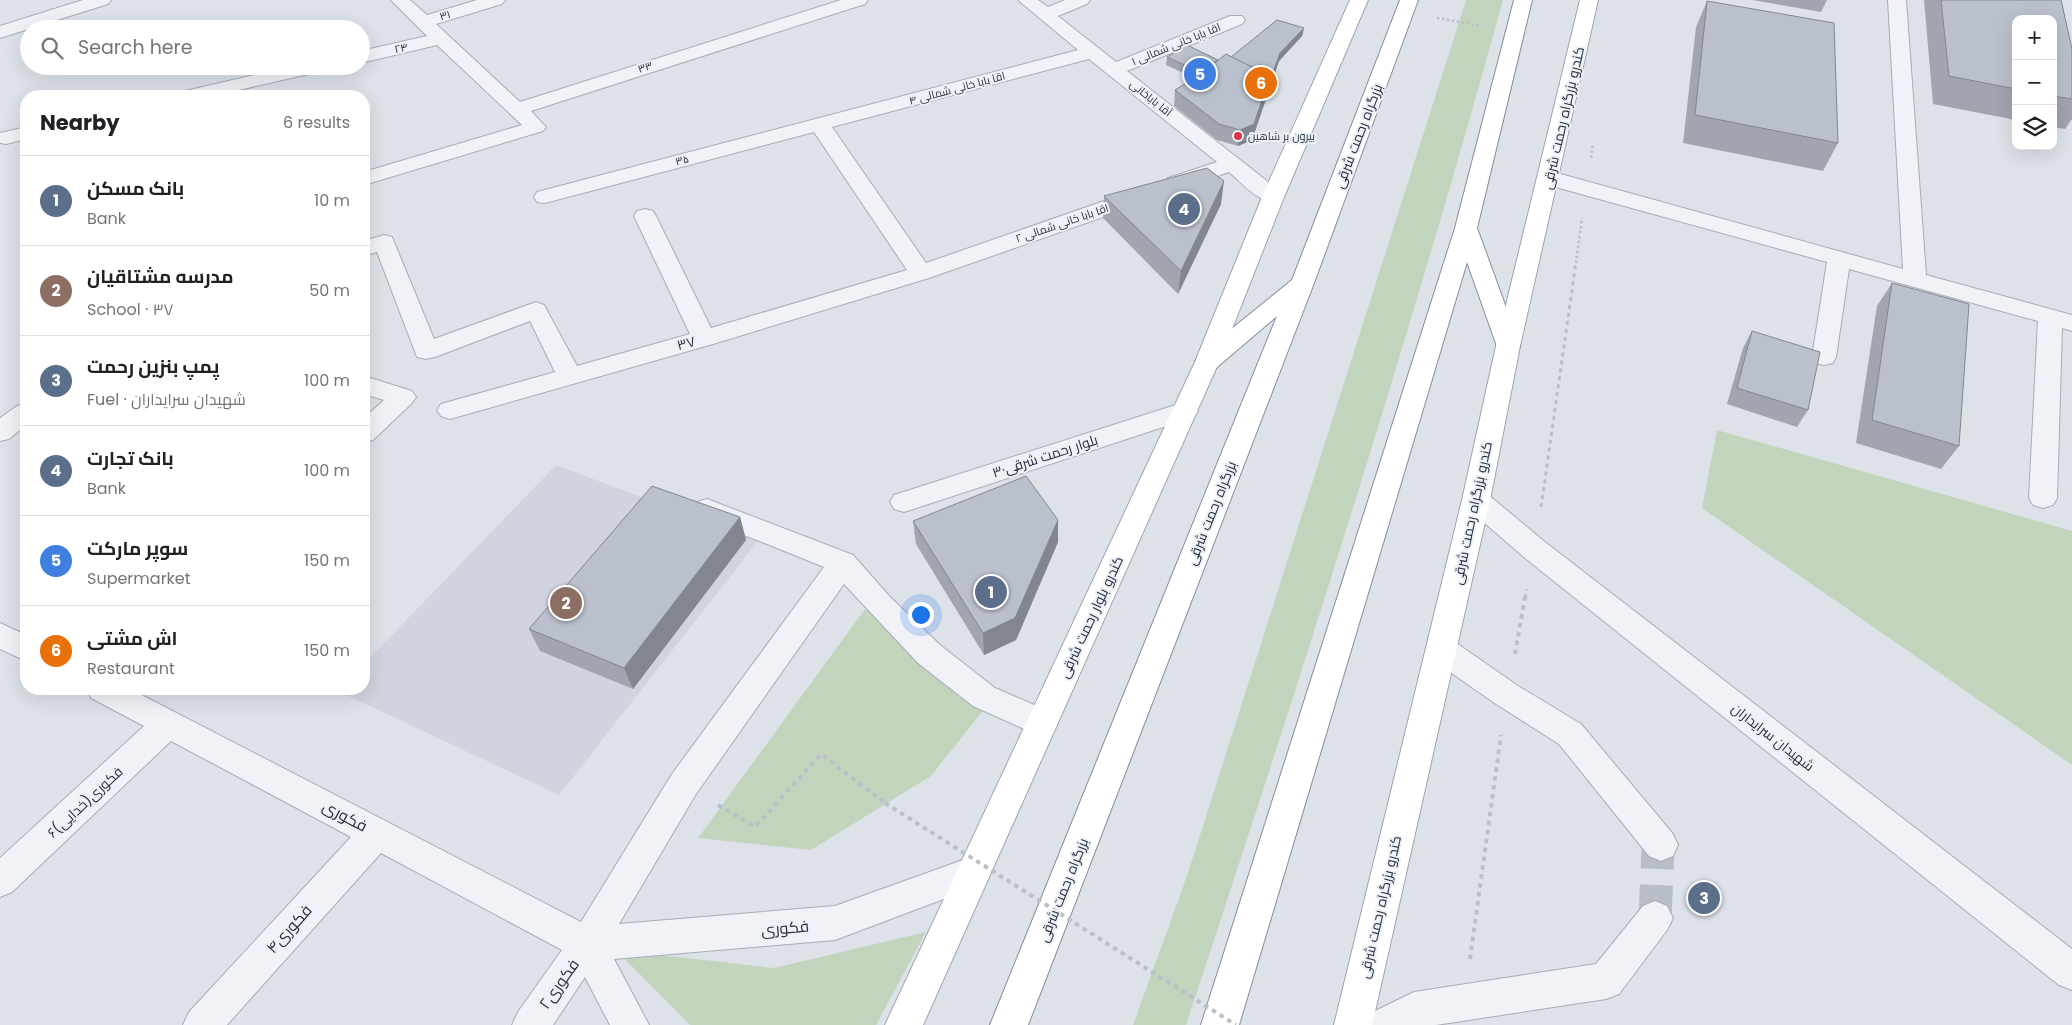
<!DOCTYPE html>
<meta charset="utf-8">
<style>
:root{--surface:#fff;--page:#f6f6f6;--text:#202124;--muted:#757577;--line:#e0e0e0;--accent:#db2777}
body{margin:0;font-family:Poppins,Cairo,sans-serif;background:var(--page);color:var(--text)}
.controls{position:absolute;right:15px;top:15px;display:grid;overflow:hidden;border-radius:10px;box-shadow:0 5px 20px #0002}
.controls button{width:45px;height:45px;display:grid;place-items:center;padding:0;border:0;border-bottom:1px solid var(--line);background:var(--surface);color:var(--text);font:25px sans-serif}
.you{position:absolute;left:920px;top:614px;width:18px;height:18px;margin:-12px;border:4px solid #fff;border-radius:50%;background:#1a73e8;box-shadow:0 0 0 8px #1a73e833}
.badge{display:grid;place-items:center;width:32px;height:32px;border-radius:50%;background:var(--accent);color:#fff;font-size:16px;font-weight:700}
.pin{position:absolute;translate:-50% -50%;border:2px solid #fff;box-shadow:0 1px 5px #0006}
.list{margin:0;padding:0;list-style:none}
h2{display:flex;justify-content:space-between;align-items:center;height:65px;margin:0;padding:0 20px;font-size:21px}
h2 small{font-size:16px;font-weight:400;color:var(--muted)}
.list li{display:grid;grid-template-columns:32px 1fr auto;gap:15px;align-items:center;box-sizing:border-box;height:90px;padding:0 20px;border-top:1px solid var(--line)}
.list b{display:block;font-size:19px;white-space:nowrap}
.list p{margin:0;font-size:16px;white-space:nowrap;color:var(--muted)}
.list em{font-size:16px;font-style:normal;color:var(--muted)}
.icon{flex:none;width:28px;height:28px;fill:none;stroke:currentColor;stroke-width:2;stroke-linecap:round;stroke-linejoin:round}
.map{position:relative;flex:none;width:2072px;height:1025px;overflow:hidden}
.search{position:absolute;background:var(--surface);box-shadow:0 5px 20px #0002;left:20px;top:20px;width:350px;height:55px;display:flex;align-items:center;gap:12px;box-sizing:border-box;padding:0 18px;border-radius:28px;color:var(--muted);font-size:19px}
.panel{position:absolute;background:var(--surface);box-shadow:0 5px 20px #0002;left:20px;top:90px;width:350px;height:605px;border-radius:20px}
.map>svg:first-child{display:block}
.built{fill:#cfd4de}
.green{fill:#c3d4bd}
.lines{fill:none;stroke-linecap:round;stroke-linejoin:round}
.minor-tunnel{stroke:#b8bec7;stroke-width:33;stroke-dasharray:33 16;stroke-linecap:butt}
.minor-casing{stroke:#a6acb7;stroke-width:2}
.major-casing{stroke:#9ba5b6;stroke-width:2}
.highway-casing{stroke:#838ea1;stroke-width:2}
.path-far2{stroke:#bbbfc8;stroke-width:2.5;stroke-dasharray:2.5 2.5;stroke-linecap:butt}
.path-far1{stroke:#bbbfc8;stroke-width:3;stroke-dasharray:4 4;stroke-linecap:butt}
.path{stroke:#bbbfc8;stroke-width:4;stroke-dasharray:4.5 4.5;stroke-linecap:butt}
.minor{fill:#f0f2f7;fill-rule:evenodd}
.major{fill:#fff;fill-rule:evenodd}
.highway{fill:#fff;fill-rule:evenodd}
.path-bridge{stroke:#bbbfc8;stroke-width:4;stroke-dasharray:4.5 4.5;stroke-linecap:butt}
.wall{fill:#a0a5af}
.shaded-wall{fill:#82868f}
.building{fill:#bac0cc;stroke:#82868f}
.poi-dot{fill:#dd3349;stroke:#edf1f6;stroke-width:2}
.labels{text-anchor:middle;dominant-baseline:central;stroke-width:4;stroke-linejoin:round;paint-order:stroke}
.far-street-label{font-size:11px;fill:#252f41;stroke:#edf1f6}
.far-poi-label{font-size:11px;fill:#252f41;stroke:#edf1f6;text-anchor:start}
.street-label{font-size:14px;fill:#252f41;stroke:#edf1f6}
.near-street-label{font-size:16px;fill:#252f41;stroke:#edf1f6}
</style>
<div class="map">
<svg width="2072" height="1025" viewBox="0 0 2072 1025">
<rect width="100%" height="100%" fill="#dde2e9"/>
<path class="built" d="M556 465 758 541 559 795 338 691 340 689H364V664Z"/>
<g class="green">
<path d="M1466 0H1503C1408 345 1298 686 1186 1025H1133L1187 876Z"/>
<path d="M1717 430 2072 531V765L1702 508Z"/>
<path d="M865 609 985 708 931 776 811 850 698 838Z"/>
<path d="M926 932 876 1025H690L616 950 774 968Z"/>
</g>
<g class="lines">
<path class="minor-tunnel" d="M1655 918 1658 850 1661 845"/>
<defs>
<g id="minor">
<path d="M83 0H111L108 4 0 38V26Z"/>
<path d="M391 0H410L427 15 477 0H505L502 4 436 24 520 102 841 0H868L865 4 531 111 546 127 543 131 364 185V172L522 125 437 45 361 63V51L427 36Z"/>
<path d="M1018 0H1038L1048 7 1065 0H1090L1087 4 1058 16 1116 62 1230 16H1242L1245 20 1242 24 1127 71 1281 192 1284 197 1281 202C1261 206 1243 184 1229 172L1184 188 1176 189 1168 188 1165 183 1168 178 1217 162 1089 59 832 127 926 263 1130 192 1138 191 1146 192 1149 197 1146 202 929 278 713 344 450 419 441 416 437 410 441 404 555 372 530 321 435 357 426 359 417 357 377 252 364 256V241L384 235 392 237 434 339 536 302 544 305 577 366 690 334 634 216 637 211 645 209 653 211 656 216 711 328 907 270 814 132 545 203 537 202 534 197 537 192 1078 50Z"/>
<path d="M1888 0H1906L1926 275 2072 315V331L2062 328 2057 498 2053 505 2043 508 2033 505 2029 498 2038 321 1849 269 1836 357 1833 363 1824 365 1815 363 1812 357 1827 262 1541 183 1538 178 1541 173 1549 172 1557 173 1903 269Z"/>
<path d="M293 66H328L326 70 213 96H178L181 92Z"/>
<path d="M26 127V139L6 144 0 143V133Z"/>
<path d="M364 376 412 391 416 397 412 403 373 440 364 442V418L384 400 364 394Z"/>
<path d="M1185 402 1194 405 1198 411 1194 417 904 512 894 509 890 502 894 495Z"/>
<path d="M26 403V425L9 439 0 441V418L17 406Z"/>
<path d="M1476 490 1486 493 1545 542 2072 949V990L2059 985 1525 558 1466 507 1462 500 1466 493Z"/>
<path d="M707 499 853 555 890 597 940 645 995 688 1053 713 1058 723 1053 733 1042 737 973 706 918 663 844 584 696 794 619 924 835 906 974 856 986 861 991 872 986 883 835 940 614 959 649 1025H610L585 977 553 1025H512L518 1012 562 950 381 853 227 1025H183L189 1012 351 837 171 741 12 892 0 897V858L144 726 91 698 87 689H130L581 922 672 774 824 567 697 516 693 509 697 502Z"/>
<path d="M0 623 26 635V661L0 649Z"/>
<path d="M1441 637 1452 640 1518 686 1581 724 1673 834 1678 845 1673 856 1661 861 1649 856 1559 744 1496 704 1430 658 1426 649 1430 640Z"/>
<path d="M1655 901 1667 906 1673 918 1667 930 1619 994 1606 999 1436 1025H1367L1373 1012 1414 992 1596 964 1643 906Z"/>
</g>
<g id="major">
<path d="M1350 0H1368L1284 197 1219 362 923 1025H885L1195 362 1262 197Z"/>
<path d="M1580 0H1598L1520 346 1490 500 1372 1025H1334L1462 500 1496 346Z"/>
</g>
<g id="highway">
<path d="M1400 0H1418L1314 283 1028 1025H990L1277 316 1216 368 1207 370 1198 368 1195 362 1198 356 1292 280Z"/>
<path d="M1514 0H1532L1477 228 1520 346 1517 352 1508 354 1499 352 1467 262 1239 1025H1201L1455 228Z"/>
</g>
</defs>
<use href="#minor" class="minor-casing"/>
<use href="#major" class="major-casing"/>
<use href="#highway" class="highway-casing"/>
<g class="path-far2">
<path d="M1437 18 1482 26"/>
<path d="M1591 158 1593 144"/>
<path d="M1576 263 1582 218"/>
</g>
<g class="path-far1">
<path d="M1541 507 1576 262"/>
<path d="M1525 598 1527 589"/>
</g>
<g class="path">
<path d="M1515 654 1525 597"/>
<path d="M718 805 755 827 821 754 885 803"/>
<path d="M1470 959 1501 735"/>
</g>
<use href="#minor" class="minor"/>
<use href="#major" class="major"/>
<use href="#highway" class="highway"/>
<path class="path-bridge" d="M885 803 1236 1025"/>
</g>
<g class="wall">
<path d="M1752 0H1827L1821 12Z"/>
<path d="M1924 0H2061L2072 49V119L2065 129 2053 127V19H2016V120L1933 104Z"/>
<path d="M1707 1 1838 143 1823 171 1683 143 1696 27Z"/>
<path d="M1304 28 1302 36 1279 61 1252 140 1238 146 1217 140 1174 106 1175 90 1194 78 1166 65 1167 57 1218 60 1231 57Z"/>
<path d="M1104 196 1221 204 1178 294 1103 218Z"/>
<path d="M1892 283 1959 446 1941 469 1856 443 1877 306Z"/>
<path d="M1752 331 1808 410 1797 427 1727 404 1743 348Z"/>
<path d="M740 517 746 540 633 689 540 651 529 629Z"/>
<path d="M1058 520V542L1016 640 984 655 916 544 913 521Z"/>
</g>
<g class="shaded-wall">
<path d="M1304 28 1302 36 1279 61 1252 140 1238 146 1240 130 1270 76 1280 53Z"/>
<path d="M1219 61 1199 81 1200 72Z"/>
<path d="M1224 181 1221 204 1178 294 1181 271Z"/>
<path d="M740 517 746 540 633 689 624 668Z"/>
<path d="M1058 520V542L1016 640 984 655 983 633Z"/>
</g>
<g class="building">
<path d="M1941 0H2061L2072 49V99L2053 96V19H2016V89L1949 76Z"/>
<path d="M1707 1 1834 23 1838 143 1695 115Z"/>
<path d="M1277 20 1304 28 1280 53 1269 83 1270 76 1231 57Z"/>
<path d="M1187 45 1218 60 1200 72 1167 57Z"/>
<path d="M1226 54 1270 76 1254 124 1240 130 1219 124 1175 90 1202 73Z"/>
<path d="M1207 168 1224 181 1181 271 1104 196Z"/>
<path d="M1892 283 1969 304 1959 446 1872 420Z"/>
<path d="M1752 331 1820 352 1808 410 1737 388Z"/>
<path d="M1026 476 1058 520 1015 618 983 633 913 521Z"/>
<path d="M652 486 740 517 624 668 529 629Z"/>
</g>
<circle class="poi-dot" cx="1238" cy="136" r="5"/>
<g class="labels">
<g class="far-street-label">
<text transform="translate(445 15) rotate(-17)">۳۱</text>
<text transform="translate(1176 44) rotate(-22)">۱ اقا بابا خانی شمالی</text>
<text transform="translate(401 48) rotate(-13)">۲۴</text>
<text transform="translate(645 67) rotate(-18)">۳۳</text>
<text transform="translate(957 88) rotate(-15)">۴ اقا بابا خانی شمالی</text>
<text transform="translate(1151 98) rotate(39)">آقا باباخانی</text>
<text transform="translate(682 160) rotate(-15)">۳۵</text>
<text transform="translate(1062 223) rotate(-19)">۲ اقا بابا خانی شمالی</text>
</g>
<g class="far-poi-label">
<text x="1248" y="136">بیرون بر شاهین</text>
</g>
<g class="street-label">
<text transform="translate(1563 118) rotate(-77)">کندرو بزرگراه رحمت شرقی</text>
<text transform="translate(1358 136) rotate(-69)">بزرگراه رحمت شرقی</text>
<text transform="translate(686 343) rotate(-15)">۳۷</text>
<text transform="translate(1045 456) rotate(-18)">بلوار رحمت شرقی۳۰</text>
<text transform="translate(1211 513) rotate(-68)">بزرگراه رحمت شرقی</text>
<text transform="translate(1472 513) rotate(-78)">کندرو بزرگراه رحمت شرقی</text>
<text transform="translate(1091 617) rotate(-65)">کندرو بلوار رحمت شرقی</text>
<text transform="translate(1773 737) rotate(38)">شهیدان سرایداران</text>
<text transform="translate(85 802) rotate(-43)">۶فکوری(خدایی)</text>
<text transform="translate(1063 890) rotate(-68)">بزرگراه رحمت شرقی</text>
<text transform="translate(1380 907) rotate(-77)">کندرو بزرگراه رحمت شرقی</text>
</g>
<g class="near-street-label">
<text transform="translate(345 816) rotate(28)">فکوری</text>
<text transform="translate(785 928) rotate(-5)">فکوری</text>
<text transform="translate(289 929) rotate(-48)">فکوری۴</text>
<text transform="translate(559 984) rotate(-55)">فکوری۲</text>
</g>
</g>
</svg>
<div class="controls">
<button>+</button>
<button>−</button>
<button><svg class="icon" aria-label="layers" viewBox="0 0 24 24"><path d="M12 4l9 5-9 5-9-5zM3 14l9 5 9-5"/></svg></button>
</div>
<div class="you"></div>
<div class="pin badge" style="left:991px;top:592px;background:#5c6f8a">1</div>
<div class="pin badge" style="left:566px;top:603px;background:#8d6e63">2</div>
<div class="pin badge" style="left:1704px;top:898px;background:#5c6f8a">3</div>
<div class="pin badge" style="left:1184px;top:209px;background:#5c6f8a">4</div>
<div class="pin badge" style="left:1200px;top:74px;background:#3f7fe0">5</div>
<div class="pin badge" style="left:1261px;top:83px;background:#e8710a">6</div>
<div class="search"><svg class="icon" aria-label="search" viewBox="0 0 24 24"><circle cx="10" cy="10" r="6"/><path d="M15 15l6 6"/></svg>Search here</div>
<section class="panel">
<h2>Nearby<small>6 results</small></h2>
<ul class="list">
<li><span class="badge" style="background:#5c6f8a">1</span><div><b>بانک مسکن</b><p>Bank</p></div><em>10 m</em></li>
<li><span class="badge" style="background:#8d6e63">2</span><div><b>مدرسه مشتاقیان</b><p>School · ۳۷</p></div><em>50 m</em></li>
<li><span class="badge" style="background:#5c6f8a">3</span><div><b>پمپ بنزین رحمت</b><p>Fuel · شهیدان سرایداران</p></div><em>100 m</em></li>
<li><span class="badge" style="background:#5c6f8a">4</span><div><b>بانک تجارت</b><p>Bank</p></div><em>100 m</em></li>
<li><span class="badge" style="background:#3f7fe0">5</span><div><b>سوپر مارکت</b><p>Supermarket</p></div><em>150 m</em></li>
<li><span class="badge" style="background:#e8710a">6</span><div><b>اش مشتی</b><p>Restaurant</p></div><em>150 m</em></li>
</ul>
</section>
</div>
